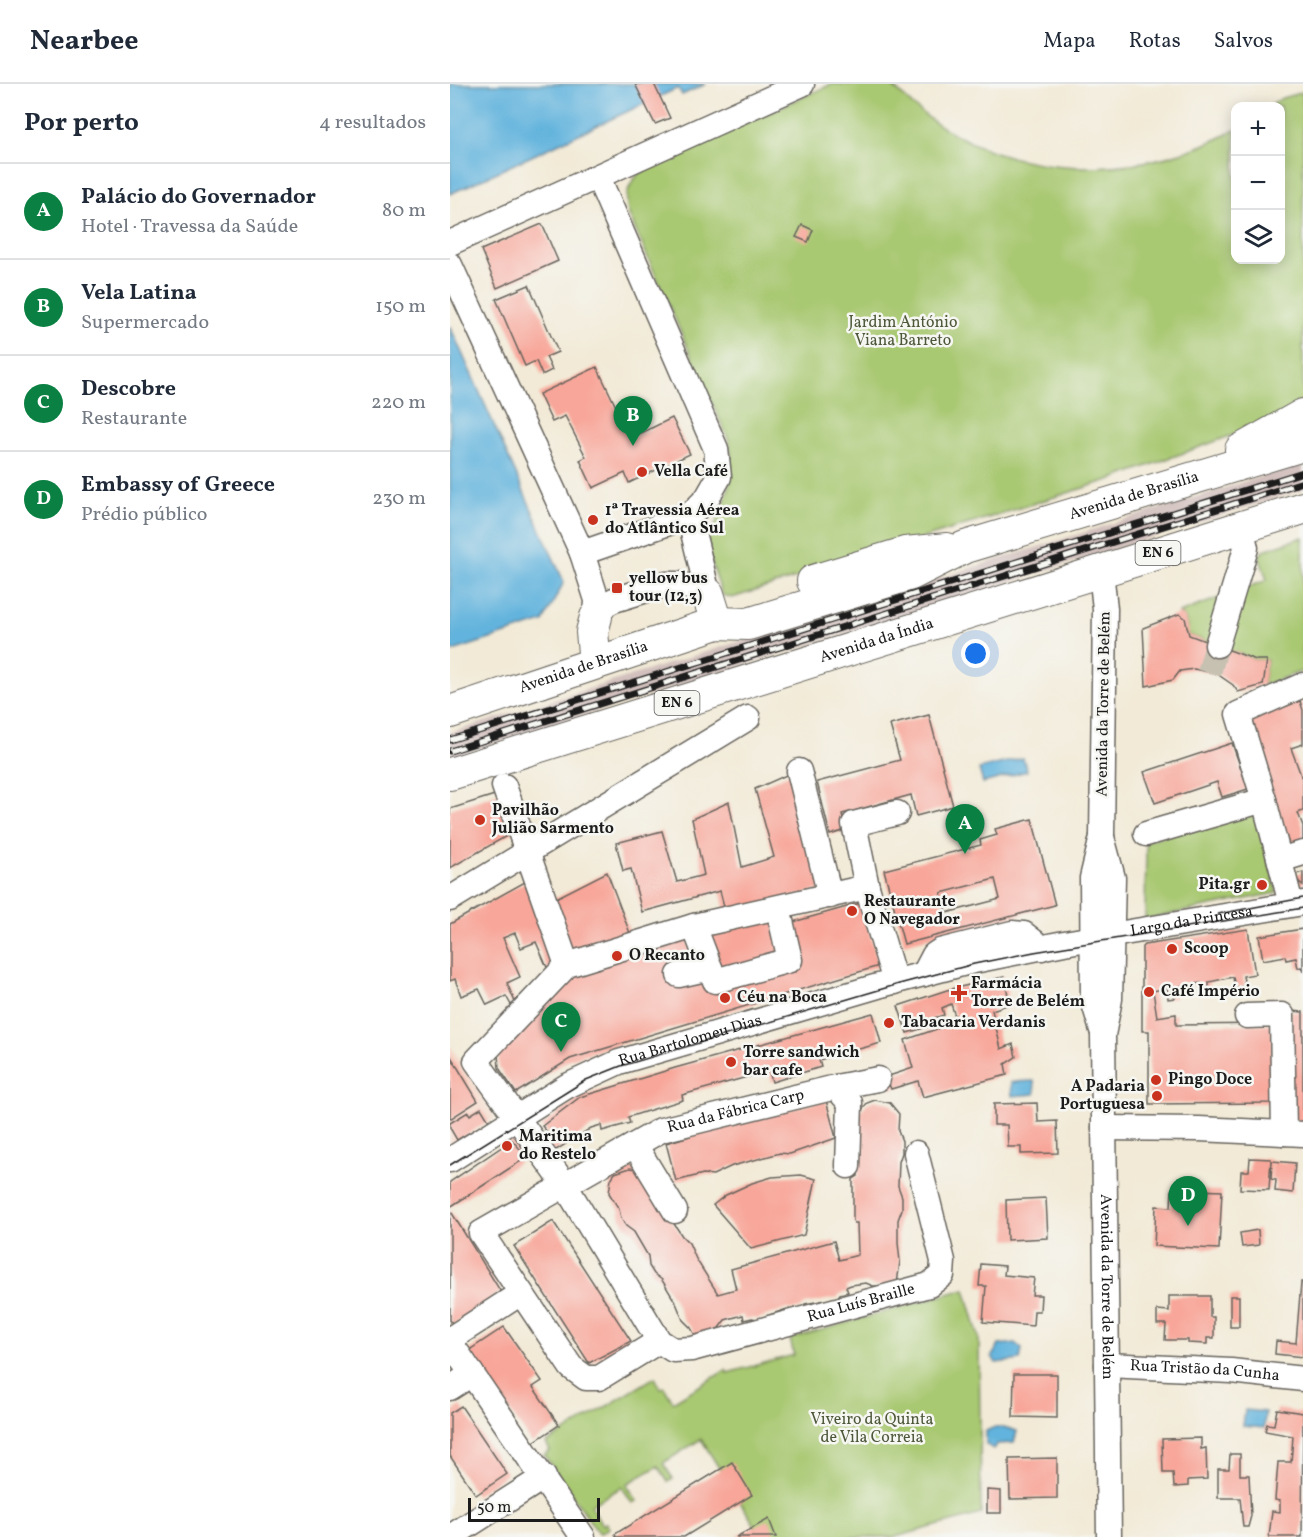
<!DOCTYPE html>
<html lang="pt">
<meta charset="utf-8">
<style>
:root{--surface:#fff;--page:#f6f6f7;--text:#1f2937;--muted:#747a83;--line:#e0e1e3;--accent:#0b8043}
body{margin:0;font-family:Vollkorn,serif;background:var(--page);color:var(--text)}
.controls{position:absolute;right:18px;top:18px;display:grid;overflow:hidden;border-radius:12px;box-shadow:0 3px 15px #0003}
.controls button{width:54px;height:54px;display:grid;place-items:center;padding:0;border:0;border-bottom:2px solid var(--line);background:var(--surface);color:var(--text);font:30px sans-serif}
.scale{position:absolute;left:18px;bottom:15px;width:132px;box-sizing:border-box;padding-left:6px;border:3px solid #1c1c1c;border-top:0;font-size:16px;line-height:21px;white-space:nowrap;color:#1c1c1c;-webkit-text-stroke:4px #f6f6f2;paint-order:stroke}
.you{position:absolute;left:526px;top:570px;width:21px;height:21px;margin:-15px;border:4px solid #fff;border-radius:50%;background:#1a73e8;box-shadow:0 0 0 9px #1a73e833}
.badge{display:grid;place-items:center;width:39px;height:39px;border-radius:50%;background:var(--accent);color:#fff;font-size:20px;font-weight:700}
.pin{position:absolute;translate:-50% -50px;filter:drop-shadow(0 2px 3px #0008)}
.pin::after{content:'';position:absolute;top:32px;width:21px;height:18px;background:inherit;clip-path:polygon(0 0,100% 0,50% 100%)}
.list{margin:0;padding:0;list-style:none}
h2{display:flex;justify-content:space-between;align-items:center;height:78px;margin:0;padding:0 24px;font-size:26px}
h2 small{font-size:20px;font-weight:400;color:var(--muted)}
.list li{display:grid;grid-template-columns:39px 1fr auto;gap:18px;align-items:center;box-sizing:border-box;height:96px;padding:0 24px;border-top:2px solid var(--line)}
.list b{display:block;font-size:22px;white-space:nowrap}
.list p{margin:0;font-size:20px;white-space:nowrap;color:var(--muted)}
.list em{font-size:20px;font-style:normal;color:var(--muted)}
.icon{flex:none;width:33px;height:33px;fill:none;stroke:currentColor;stroke-width:2;stroke-linecap:round;stroke-linejoin:round}
.map{position:relative;flex:none;width:853px;height:1453px;overflow:hidden}
header{display:flex;align-items:center;gap:36px;box-sizing:border-box;height:84px;padding:0 30px;background:var(--surface);border-bottom:2px solid var(--line)}
header strong{font-size:28px}
nav{display:flex;gap:33px;margin-inline-start:auto;font-size:21px}
main{display:flex}
aside{flex:1;background:var(--surface)}
.map>svg:first-child{display:block}
.built{fill:#f5d3c2}
.industrial{fill:#d1c0bd}
.green{fill:#a8c871;stroke:#627246;stroke-width:1.5}
.water{fill:#62b3dd;stroke:#3f687c;stroke-width:1.5}
.building{fill:#f8a699;fill-rule:evenodd}
.lines{fill:none;stroke-linecap:round;stroke-linejoin:round}
.minor-tunnel{stroke:#c7c1b2;stroke-width:24;stroke-dasharray:24 12;stroke-linecap:butt}
.minor-casing{stroke:#67645d;stroke-width:27}
.major-casing{stroke:#67645d;stroke-width:34}
.minor{stroke:#fff;stroke-width:24}
.major{stroke:#fff;stroke-width:32}
.tram{stroke:#1c1c1c;stroke-width:1.5}
.rail-casing{stroke:#1c1c1c;stroke-width:7}
.rail{stroke:#f6f6f2;stroke-width:4.5;stroke-dasharray:14;stroke-linecap:butt}
.poi-dot{fill:#c8321e;stroke:#f6f6f2;stroke-width:2}
.labels{text-anchor:middle;dominant-baseline:central;stroke-width:5;stroke-linejoin:round;paint-order:stroke}
.shield{fill:#f6f6f2;stroke:#5d5d5c;stroke-width:1.5}
.shield-label{font-size:15px;font-weight:bold;fill:#1c1c1c}
.park-label{font-size:16px;fill:#4d583a;stroke:#f6f6f2}
.poi-label{font-size:16px;font-weight:bold;fill:#1c1c1c;stroke:#f6f6f2;text-anchor:start}
.street-label{font-size:16px;fill:#1c1c1c;stroke:#f6f6f2}
</style>
<header>
<strong>Nearbee</strong>
<nav><a>Mapa</a><a>Rotas</a><a>Salvos</a></nav>
</header>
<main>
<aside>
<h2>Por perto<small>4 resultados</small></h2>
<ul class="list">
<li><span class="badge">A</span><div><b>Palácio do Governador</b><p>Hotel · Travessa da Saúde</p></div><em>80 m</em></li>
<li><span class="badge">B</span><div><b>Vela Latina</b><p>Supermercado</p></div><em>150 m</em></li>
<li><span class="badge">C</span><div><b>Descobre</b><p>Restaurante</p></div><em>220 m</em></li>
<li><span class="badge">D</span><div><b>Embassy of Greece</b><p>Prédio público</p></div><em>230 m</em></li>
</ul>
</aside>
<div class="map">
<svg width="853" height="1453" viewBox="0 0 853 1453">
<rect width="100%" height="100%" fill="#f6f6f2"/>
<filter id="ink" filterUnits="userSpaceOnUse"><feTurbulence type="fractalNoise" baseFrequency=".0167" numOctaves="2"/><feDisplacementMap in="SourceGraphic" scale="12" xChannelSelector="R" yChannelSelector="G"/><feConvolveMatrix kernelMatrix="1 2 1 2 8 2 1 2 1" color-interpolation-filters="sRGB"/></filter>
<filter id="wash" filterUnits="userSpaceOnUse"><feTurbulence type="fractalNoise" baseFrequency=".008" numOctaves="4" result="noise"/><feDisplacementMap in="SourceGraphic" scale="24" xChannelSelector="R" yChannelSelector="G"/><feGaussianBlur stdDeviation="1.35" result="paint"/><feColorMatrix in="noise" values="0 0 0 0 0 0 0 0 0 0 0 0 0 0 0 0 0 1.4 0 .05"/><feComposite in="paint" operator="in"/></filter>
<g filter="url(#wash)">
<rect width="100%" height="100%" fill="#f2ead7"/>
<path class="built" d="M0 961 45 1034 0 1062Z"/>
<path class="industrial" d="M853 379V406L0 674V649Z"/>
<g class="green">
<path d="M382 0H439C449 6 457 17 466 24 478 34 491 43 504 50 591 97 700 92 785 46L786 176H830V22H820L832 14 853 8V346L813 340 662 395 282 514 272 511 256 461C258 451 264 444 268 435 279 409 285 385 279 357L179 131C172 108 182 91 202 81Z"/>
<path d="M853 453V587L813 601 817 576H806L739 551 735 534 729 529 817 496 809 472 814 466Z"/>
<path d="M806 726 827 809 695 835 696 757Z"/>
<path d="M515 1205 529 1253 531 1430 445 1453H312L251 1355 213 1379 223 1395 218 1398 208 1382 177 1400 187 1417 182 1419 172 1403 141 1421 152 1441 156 1439 159 1444 149 1450 94 1371 100 1367 96 1359 205 1293 210 1304 214 1303 223 1318 276 1286 277 1289 344 1271 340 1255Z"/>
</g>
<g class="water">
<path d="M0 0H256L232 11 228 4 0 110Z"/>
<path d="M0 242 114 498 93 538 0 568Z"/>
<path d="M573 674 577 687 533 699 529 685Z"/>
<path d="M584 997 585 1010 562 1012 561 998Z"/>
<path d="M565 1259 572 1265 570 1276 546 1279 542 1272 549 1261Z"/>
<path d="M795 1326 815 1328 814 1344 793 1342Z"/>
<path d="M545 1343H554L567 1347 564 1359 547 1360 543 1365 536 1360V1347Z"/>
</g>
<g id="blocks">
<g class="building">
<path d="M185 0H204L220 34 205 40Z"/>
<path d="M92 140 108 177 47 204 31 166Z"/>
<path d="M352 141 363 146 358 158 346 153Z"/>
<path d="M79 201 108 268 96 273 102 286 92 291 86 277 75 282 46 215Z"/>
<path d="M147 283 181 354 222 334 240 370 179 399 175 389 143 404 130 376 136 373 115 332 102 338 89 310Z"/>
<path d="M729 530 735 534 739 551 806 576H817L813 601 788 608 783 601 767 590 744 585 730 587 723 596 696 602 693 544Z"/>
<path d="M850 617 853 626V660L841 664 853 697V727L848 729 853 742V763L841 766 796 637Z"/>
<path d="M479 631 503 722 466 732 461 711 392 730 396 746 380 751 367 698 450 676 440 641Z"/>
<path d="M782 659 798 705 772 713 767 698 705 719 694 688Z"/>
<path d="M343 688 373 805 276 830 270 807 192 828 181 785 173 787 166 759 212 747 227 798 254 791 242 735 279 718 292 783 324 773 305 705Z"/>
<path d="M51 709 64 748 0 784V725Z"/>
<path d="M582 735 605 821 454 860 434 786 531 761 530 756 547 751 545 745ZM545 795 550 815 496 829 491 809Z"/>
<path d="M157 788 181 852 120 870 100 817Z"/>
<path d="M853 788V802L843 791Z"/>
<path d="M82 794 113 878 99 888 86 858 71 864 65 849 53 854 70 893 57 899 65 918 61 921 56 912 37 921 29 905 11 912 5 895 0 897V840Z"/>
<path d="M411 819 429 882 120 975 66 1009 49 984 48 970 121 884 236 849 244 880 224 886 345 880 336 840Z"/>
<path d="M325 830 335 873 269 892 252 845Z"/>
<path d="M798 845 805 890 793 892 795 902 785 904 783 893 759 898V907L753 908 751 899 725 903V914L718 915 717 904 703 907 707 933 726 930V941L822 940 823 1019 699 1020V947H692V863L694 861Z"/>
<path d="M853 845V888L851 883 848 884 846 874 836 876 835 872 813 876 809 852Z"/>
<path d="M554 893 560 920 542 926 551 965 563 960 566 973 555 980 557 991 473 1013 468 997 441 1005 436 993 463 984 455 956 507 938 501 920 492 924 494 931 484 934V941L457 949 448 922 497 906Z"/>
<path d="M841 927 853 928V1038L840 1037Z"/>
<path d="M423 929 431 959 369 976 371 983 322 998 319 987 232 1011 233 1016 178 1033 180 1039 152 1047 151 1041 141 1044 103 1068 94 1054 100 1051 92 1042 130 1013 225 984Z"/>
<path d="M0 971 28 1017 0 1035Z"/>
<path d="M376 1016 386 1054 340 1070 330 1069 282 1082 263 1091 253 1090 226 1097 216 1059 240 1052 250 1045 264 1041 274 1043Z"/>
<path d="M425 1016 440 1019 449 1030 448 1047 452 1057V1069L449 1078 448 1102 452 1113V1125L448 1136V1159L450 1177 447 1200 433 1202H423L416 1199 401 1201 396 1203 398 1208 390 1210 387 1214 355 1220 351 1224 343 1226 337 1225 307 1235 302 1234 294 1236 293 1231 275 1236 269 1244 247 1255 241 1244 233 1236 226 1219 212 1196 204 1190 199 1182 198 1172 184 1148 176 1142 171 1134 169 1125 159 1109 161 1095 165 1089 180 1084 188 1085 232 1152 239 1159 246 1175 268 1210 286 1205 281 1185 384 1157 389 1176 408 1171 407 1139H404L403 1136V1095L408 1092 409 1030 417 1019Z"/>
<path d="M587 1019 588 1038 607 1037 608 1069 571 1070V1063H558L557 1041H544V1020Z"/>
<path d="M31 1024 39 1037 7 1056 0 1044V1039L18 1028 20 1031Z"/>
<path d="M62 1056 77 1073 0 1123V1098Z"/>
<path d="M800 1074 821 1075 819 1106 790 1105 791 1087H799Z"/>
<path d="M822 1077 845 1079 843 1109 825 1107 826 1096 821 1095Z"/>
<path d="M351 1091 366 1095 354 1151 301 1165 263 1121 276 1111 302 1099 322 1093Z"/>
<path d="M722 1105 772 1107 769 1165 704 1162 706 1122 721 1123Z"/>
<path d="M596 1114 598 1154 557 1156 556 1116Z"/>
<path d="M0 1126 51 1208 3 1241 0 1236Z"/>
<path d="M103 1137 181 1257 139 1279 64 1162Z"/>
<path d="M808 1146 809 1161 792 1163 790 1149Z"/>
<path d="M531 1180 555 1182 554 1191 584 1194 582 1211H591L590 1227H584L583 1242 533 1238 536 1202H529Z"/>
<path d="M851 1198H853V1273L825 1270 826 1257 846 1259Z"/>
<path d="M719 1212H760V1233H764V1254H757V1260L738 1259V1256H715L716 1240H707V1226L719 1227Z"/>
<rect x="780" y="1212" width="9" height="31"/>
<path d="M54 1243 92 1297 83 1303 109 1341 82 1359 18 1267Z"/>
<path d="M564 1290H607V1334L563 1333Z"/>
<path d="M11 1322 57 1390 26 1411 0 1372V1329Z"/>
<path d="M827 1325 853 1329 852 1453H819L822 1427 830 1428V1417L825 1416 828 1378H841L842 1366 843 1352 815 1347 817 1340 824 1341Z"/>
<path d="M751 1354V1365L756 1364 757 1395 738 1396V1402L724 1403 723 1389H713L712 1355Z"/>
<path d="M780 1370H790V1391H799L801 1432 798 1443H793L790 1414H768V1385H779Z"/>
<path d="M607 1374V1414L560 1415 559 1375Z"/>
<path d="M282 1378 302 1411 234 1453H166L165 1450Z"/>
<path d="M537 1406 551 1407V1429H537Z"/>
<path d="M319 1435 326 1453H286Z"/>
</g>
</g>
</g>
<g filter="url(#ink)">
<use href="#blocks" fill-opacity="0" stroke="#67645d" stroke-width="1.5"/>
<g class="lines">
<path class="minor-tunnel" d="M759 589 767 561"/>
<defs>
<g id="minor">
<path d="M0 159 352 0"/>
<path d="M0 181 132 469 147 516 146 533"/>
<path d="M239 432 258 510"/>
<path d="M132 469 239 432 257 414 269 393 266 365 148 93"/>
<path d="M651 487 655 525 652 753 642 794 643 916 652 946"/>
<path d="M146 533 156 520 164 516 216 500H230L258 510"/>
<path d="M767 561 796 464 791 443"/>
<path d="M349 687 380 812"/>
<path d="M54 702 117 881"/>
<path d="M696 750 814 716"/>
<path id="s1" d="M652 753 663 794 660 915 653 951 659 1453"/>
<path d="M830 776 853 769"/>
<path id="s2" d="M417 803 244 842 117 881 26 977 115 1101 209 1257 223 1266 242 1265 479 1201 492 1191 493 1177 466 1069"/>
<path d="M0 815 298 634"/>
<path d="M841 820 814 716 788 630 853 601"/>
<path d="M244 842 265 897 340 876 328 824"/>
<path d="M474 890 484 871 490 867 562 849 574 850 592 864"/>
<path d="M229 891 260 884"/>
<path d="M445 898 417 803 404 740 447 729"/>
<path d="M797 932 832 931 834 1049"/>
<path d="M386 1003 400 1019 398 1082"/>
<path d="M654 1044 749 1045 853 1050"/>
<path d="M185 1061 225 1127"/>
<path id="s3" d="M0 1076 117 1002 169 978 428 902 524 877 614 859 853 819"/>
<path d="M0 1255 71 1209"/>
<path id="s4" d="M209 1257 149 1294H136L121 1283 31 1149 211 1046 386 1003 428 995"/>
<path d="M0 1258 133 1453"/>
<path id="s5" d="M657 1281 781 1287 853 1295"/>
<path d="M0 1304 22 1290"/>
<path d="M0 1453 94 1393"/>
</g>
<g id="major">
<path d="M791 366 853 331"/>
<path d="M363 497 455 469 497 465"/>
<path d="M258 510 267 539"/>
<path d="M145 579 142 548 146 533"/>
<path id="s6" d="M0 628 267 539 298 540 461 490 515 463 853 361"/>
<path id="s7" d="M0 690 853 424"/>
</g>
</defs>
<use href="#minor" class="minor-casing"/>
<use href="#major" class="major-casing"/>
<use href="#minor" class="minor"/>
<use href="#major" class="major"/>
<g class="tram">
<path d="M768 830 853 814"/>
<path d="M0 1081 136 996 171 982 449 900 524 880 584 868 853 824"/>
</g>
<defs>
<g id="rail">
<path d="M0 656 853 388"/>
<path d="M0 667 853 398"/>
</g>
</defs>
<use href="#rail" class="rail-casing"/>
<use href="#rail" class="rail"/>
</g>
</g>
<g class="poi-dot">
<circle cx="192" cy="388" r="6"/>
<circle cx="143" cy="436" r="6"/>
<rect x="161" y="498" width="12" height="12" rx="3"/>
<circle cx="30" cy="736" r="6"/>
<circle cx="812" cy="801" r="6"/>
<circle cx="402" cy="827" r="6"/>
<circle cx="722" cy="865" r="6"/>
<circle cx="167" cy="872" r="6"/>
<circle cx="699" cy="908" r="6"/>
<path d="M506 900h6v6h6v6h-6v6h-6v-6h-6v-6h6z"/>
<circle cx="275" cy="914" r="6"/>
<circle cx="439" cy="939" r="6"/>
<circle cx="281" cy="978" r="6"/>
<circle cx="706" cy="996" r="6"/>
<circle cx="707" cy="1012" r="6"/>
<circle cx="57" cy="1062" r="6"/>
</g>
<g class="labels">
<g class="shield">
<rect x="685.5" y="457" width="45" height="24" rx="4.5"/>
<rect x="204.5" y="607" width="45" height="24" rx="4.5"/>
</g>
<g class="shield-label">
<text x="708" y="469">EN 6</text>
<text x="227" y="619">EN 6</text>
</g>
<g class="park-label">
<text x="453" y="239">Jardim António<tspan x="453" dy="18">Viana Barreto</tspan></text>
<text x="422" y="1336">Viveiro da Quinta<tspan x="422" dy="18">de Vila Correia</tspan></text>
</g>
<g class="poi-label">
<text x="204" y="388">Vella Café</text>
<text x="155" y="427">1ª Travessia Aérea<tspan x="155" dy="18">do Atlântico Sul</tspan></text>
<text x="179" y="495">yellow bus<tspan x="179" dy="18">tour (12,3)</tspan></text>
<text x="42" y="727">Pavilhão<tspan x="42" dy="18">Julião Sarmento</tspan></text>
<text x="800" y="801" text-anchor="end">Pita.gr</text>
<text x="414" y="818">Restaurante<tspan x="414" dy="18">O Navegador</tspan></text>
<text x="734" y="865">Scoop</text>
<text x="179" y="872">O Recanto</text>
<text x="521" y="900">Farmácia<tspan x="521" dy="18">Torre de Belém</tspan></text>
<text x="711" y="908">Café Império</text>
<text x="287" y="914">Céu na Boca</text>
<text x="451" y="939">Tabacaria Verdanis</text>
<text x="293" y="969">Torre sandwich<tspan x="293" dy="18">bar cafe</tspan></text>
<text x="718" y="996">Pingo Doce</text>
<text x="695" y="1003" text-anchor="end">A Padaria<tspan x="695" dy="18">Portuguesa</tspan></text>
<text x="69" y="1053">Maritima<tspan x="69" dy="18">do Restelo</tspan></text>
</g>
<g class="street-label">
<text stroke="none"><textPath href="#s6" startOffset="720">Avenida de Brasília</textPath></text>
<text stroke="none"><textPath href="#s7" startOffset="447">Avenida da Índia</textPath></text>
<text stroke="none"><textPath href="#s6" startOffset="141">Avenida de Brasília</textPath></text>
<text transform="translate(654 620) rotate(-89)">Avenida da Torre de Belém</text>
<text stroke="none"><textPath href="#s3" startOffset="786">Largo da Princesa</textPath></text>
<text stroke="none"><textPath href="#s3" startOffset="270">Rua Bartolomeu Dias</textPath></text>
<text stroke="none"><textPath href="#s4" startOffset="548">Rua da Fábrica Carp</textPath></text>
<text stroke="none"><textPath href="#s1" startOffset="452">Avenida da Torre de Belém</textPath></text>
<text stroke="none"><textPath href="#s2" startOffset="988">Rua Luís Braille</textPath></text>
<text stroke="none"><textPath href="#s5" startOffset="98">Rua Tristão da Cunha</textPath></text>
</g>
</g>
</svg>
<div class="controls">
<button>+</button>
<button>−</button>
<button><svg class="icon" aria-label="layers" viewBox="0 0 24 24"><path d="M12 4l9 5-9 5-9-5zM3 14l9 5 9-5"/></svg></button>
</div>
<div class="scale">50 m</div>
<div class="you"></div>
<div class="pin badge" style="left:515px;top:770px">A</div>
<div class="pin badge" style="left:183px;top:362px">B</div>
<div class="pin badge" style="left:111px;top:968px">C</div>
<div class="pin badge" style="left:738px;top:1142px">D</div>
</div>
</main>
